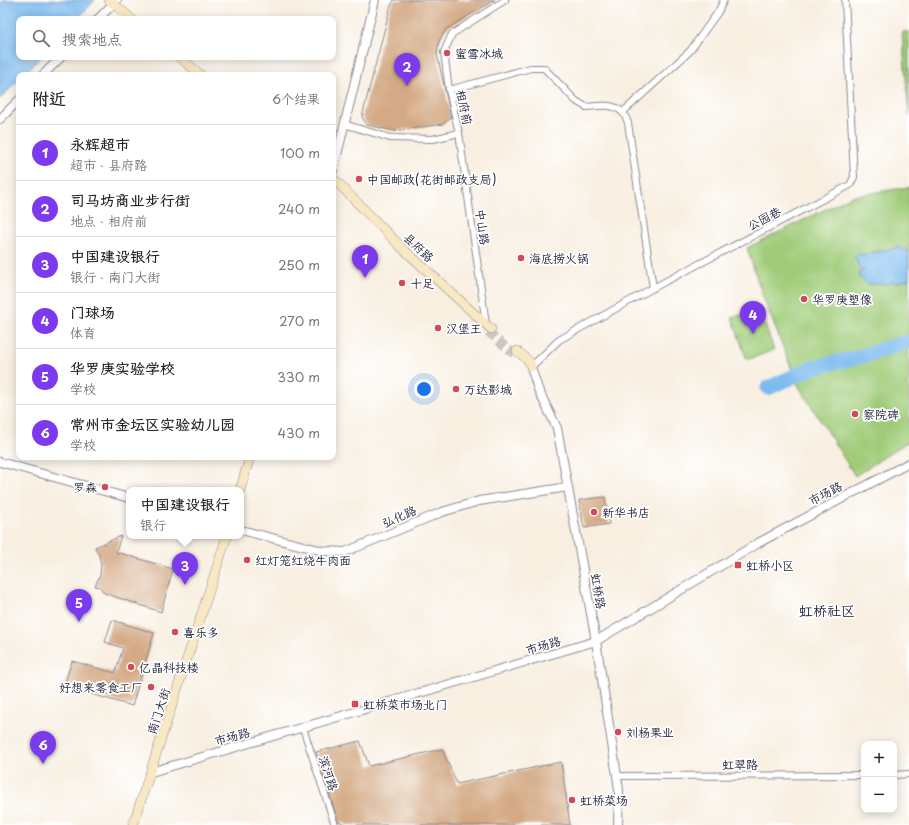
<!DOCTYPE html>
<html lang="zh">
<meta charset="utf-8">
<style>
:root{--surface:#fff;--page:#f6f6f6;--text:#222;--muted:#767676;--line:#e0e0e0;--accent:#7c3aed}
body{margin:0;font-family:"Playpen Sans","LXGW WenKai TC",sans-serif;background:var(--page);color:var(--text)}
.controls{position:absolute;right:12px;bottom:12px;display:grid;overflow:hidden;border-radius:8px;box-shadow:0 2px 10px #0003}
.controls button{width:36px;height:36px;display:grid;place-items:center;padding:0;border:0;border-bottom:1px solid var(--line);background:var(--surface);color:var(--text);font:20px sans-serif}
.you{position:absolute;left:424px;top:389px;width:14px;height:14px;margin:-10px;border:3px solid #fff;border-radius:50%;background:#1a73e8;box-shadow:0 0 0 6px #1a73e833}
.badge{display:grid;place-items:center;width:26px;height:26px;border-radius:50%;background:var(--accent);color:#fff;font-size:13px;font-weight:700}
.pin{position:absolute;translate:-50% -33px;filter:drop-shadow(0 1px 2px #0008)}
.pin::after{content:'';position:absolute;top:21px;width:14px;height:12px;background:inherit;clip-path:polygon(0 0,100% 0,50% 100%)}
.popup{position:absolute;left:126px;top:487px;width:118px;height:52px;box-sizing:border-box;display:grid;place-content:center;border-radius:8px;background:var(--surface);filter:drop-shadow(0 1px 3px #0005);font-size:13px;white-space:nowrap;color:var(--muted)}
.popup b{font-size:15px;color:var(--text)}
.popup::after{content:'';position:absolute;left:50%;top:100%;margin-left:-8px;border:8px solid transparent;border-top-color:var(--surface)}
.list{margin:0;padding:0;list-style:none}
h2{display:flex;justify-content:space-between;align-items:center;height:52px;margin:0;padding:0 16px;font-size:17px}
h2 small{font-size:13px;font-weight:400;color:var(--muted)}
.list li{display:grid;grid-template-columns:26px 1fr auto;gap:12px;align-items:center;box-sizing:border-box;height:56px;padding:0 16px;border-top:1px solid var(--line)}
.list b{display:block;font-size:15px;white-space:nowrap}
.list p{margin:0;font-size:13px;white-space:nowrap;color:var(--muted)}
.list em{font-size:13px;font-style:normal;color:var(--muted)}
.icon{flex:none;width:22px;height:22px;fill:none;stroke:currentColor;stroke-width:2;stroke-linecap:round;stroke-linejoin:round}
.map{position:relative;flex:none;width:909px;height:825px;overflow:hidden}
.search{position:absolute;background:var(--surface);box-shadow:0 2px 10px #0003;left:16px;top:16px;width:320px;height:44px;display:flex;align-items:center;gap:10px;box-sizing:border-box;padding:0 14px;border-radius:8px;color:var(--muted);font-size:15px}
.panel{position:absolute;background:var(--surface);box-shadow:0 2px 10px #0003;left:16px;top:72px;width:320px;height:388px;border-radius:8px}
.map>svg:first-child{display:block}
.green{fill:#a0cc79;stroke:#61775a}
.water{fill:#7bbaef;stroke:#4e6e95}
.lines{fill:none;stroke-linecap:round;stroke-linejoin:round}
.river{stroke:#7bbaef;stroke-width:15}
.building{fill:#d4aa86}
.secondary-tunnel{stroke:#cdc6c0;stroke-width:9;stroke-dasharray:9 4.5;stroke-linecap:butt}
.minor-casing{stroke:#8d888e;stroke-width:8}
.tertiary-casing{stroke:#8d888e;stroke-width:10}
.secondary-casing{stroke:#8d888e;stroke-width:10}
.minor{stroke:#fff;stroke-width:6}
.tertiary{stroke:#fff;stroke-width:8}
.secondary{stroke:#f8e8c3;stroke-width:9}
.poi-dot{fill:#d1495b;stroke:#fff;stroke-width:1.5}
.labels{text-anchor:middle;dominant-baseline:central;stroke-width:3.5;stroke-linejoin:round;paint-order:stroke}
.poi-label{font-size:12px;fill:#22223b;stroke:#fff;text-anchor:start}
.street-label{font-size:12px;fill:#22223b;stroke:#fff}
.quarter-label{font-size:14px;fill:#22223b;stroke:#fff}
</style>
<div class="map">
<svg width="909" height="825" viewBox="0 0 909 825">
<rect width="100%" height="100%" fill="#fff"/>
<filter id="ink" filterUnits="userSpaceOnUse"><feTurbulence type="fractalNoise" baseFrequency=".025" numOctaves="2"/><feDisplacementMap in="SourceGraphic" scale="8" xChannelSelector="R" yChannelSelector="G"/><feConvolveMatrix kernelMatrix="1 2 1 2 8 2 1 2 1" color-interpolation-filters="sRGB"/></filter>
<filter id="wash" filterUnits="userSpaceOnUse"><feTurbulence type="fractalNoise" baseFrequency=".012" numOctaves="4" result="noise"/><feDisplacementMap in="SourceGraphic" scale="16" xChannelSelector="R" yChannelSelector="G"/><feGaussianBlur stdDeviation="0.9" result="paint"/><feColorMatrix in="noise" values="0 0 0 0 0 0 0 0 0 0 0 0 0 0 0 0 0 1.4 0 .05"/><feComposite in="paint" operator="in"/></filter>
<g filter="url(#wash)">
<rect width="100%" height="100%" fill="#f8efe1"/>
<g class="green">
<path d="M902 32H909V116L903 43Z"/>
<path d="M909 187V441L855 476 798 385 762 294 747 248 852 196Z"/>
<path d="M759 308 774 350 747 360 732 318Z"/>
</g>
<g class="water">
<path d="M4 0H95L77 19H19V57H41L23 75H19V79L0 99V4Z"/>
<path d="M900 247 902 250 906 249 907 252H909V279L895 283 894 281 888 284H868L859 277V272H863L864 269 859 268 856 258 853 255 859 253 860 255Z"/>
</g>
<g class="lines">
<path class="river" d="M768 388 814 367 860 357 900 344 909 342"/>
</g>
<g id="blocks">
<g class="building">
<path d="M394 0H495L446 29 439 41 437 54 451 117 443 124 395 131 367 125 362 117 390 8Z"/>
<path d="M605 497 609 524 584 528 579 500Z"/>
<path d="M121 536 116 552 173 569 161 612 104 593 100 587 95 586 100 575 101 565 99 555 95 547Z"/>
<path d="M112 620 154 633 132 706 64 686 72 661 115 673 123 648 105 642Z"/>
<path d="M360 741 369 766 442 749 457 784 561 762 570 825H347L338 821 316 752Z"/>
</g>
</g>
</g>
<g filter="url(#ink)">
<use href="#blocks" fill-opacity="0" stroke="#8d888e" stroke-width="1"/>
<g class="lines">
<path class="secondary-tunnel" d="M488 332 514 354"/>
<defs>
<g id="minor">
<path d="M449 90 531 68H544L576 101 586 107C596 106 614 103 622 112 625 114 627 120 628 123L653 288"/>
<path d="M623 112 690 51 718 12 724 0"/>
<path d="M344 124 390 138 433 139 459 133 449 90 444 52 452 34 505 0"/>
<path d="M459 133 486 324"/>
<path d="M531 367 559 340 653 288 850 185 854 177 845 0"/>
<path d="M303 728 335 825"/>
<path d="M894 775 909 774"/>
<path d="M617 776 864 775"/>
</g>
<g id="tertiary">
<path d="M98 19 117 0"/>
<path d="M43 75 61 57"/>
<path d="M0 119 19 100"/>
<path d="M333 171 375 0"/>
<path d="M531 367 538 389 557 428 596 641 617 776 619 790 618 825"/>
<path d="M0 462 129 498"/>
<path d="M241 530 323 551 345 552 442 512 479 501 568 487"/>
<path d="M151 772 596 641 760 542 909 463"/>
</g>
<g id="secondary">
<path d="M109 0 132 19"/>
<path d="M179 57 201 75"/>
<path d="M333 180 336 181 401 247 491 329"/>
<path d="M517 351 530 362 531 367"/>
<path d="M240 490 250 457"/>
<path d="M133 825 227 536"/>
</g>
</defs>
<use href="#minor" class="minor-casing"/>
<use href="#tertiary" class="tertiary-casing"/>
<use href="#secondary" class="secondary-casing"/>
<use href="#minor" class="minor"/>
<use href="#tertiary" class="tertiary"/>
<use href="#secondary" class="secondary"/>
</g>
</g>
<g class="poi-dot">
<circle cx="447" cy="53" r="4"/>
<circle cx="359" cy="179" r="4"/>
<circle cx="521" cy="258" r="4"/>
<circle cx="402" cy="283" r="4"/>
<circle cx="804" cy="299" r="4"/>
<circle cx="438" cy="328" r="4"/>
<circle cx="456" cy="389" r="4"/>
<circle cx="855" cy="414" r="4"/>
<circle cx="105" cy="487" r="4"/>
<circle cx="594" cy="512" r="4"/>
<circle cx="247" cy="560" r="4"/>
<rect x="734" y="561" width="8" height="8" rx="2"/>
<circle cx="175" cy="632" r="4"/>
<circle cx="131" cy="667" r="4"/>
<circle cx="151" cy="687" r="4"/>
<rect x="351" y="700" width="8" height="8" rx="2"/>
<circle cx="618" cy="732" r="4"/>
<circle cx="572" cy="800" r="4"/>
</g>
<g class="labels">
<g class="poi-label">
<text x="455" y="53">蜜雪冰城</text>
<text x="367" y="179">中国邮政(花街邮政支局)</text>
<text x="529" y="258">海底捞火锅</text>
<text x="410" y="283">十足</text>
<text x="812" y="299">华罗庚塑像</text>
<text x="446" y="328">汉堡王</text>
<text x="464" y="389">万达影城</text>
<text x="863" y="414">察院碑</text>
<text x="97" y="487" text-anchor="end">罗森</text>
<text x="602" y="512">新华书店</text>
<text x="255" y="560">红灯笼红烧牛肉面</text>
<text x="746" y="565">虹桥小区</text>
<text x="183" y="632">喜乐多</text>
<text x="139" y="667">亿晶科技楼</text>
<text x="143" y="687" text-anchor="end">好想来零食工厂</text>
<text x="363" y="704">虹桥菜市场北门</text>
<text x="626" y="732">刘杨果业</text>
<text x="580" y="800">虹桥菜场</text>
</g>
<g class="street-label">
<text transform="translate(465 107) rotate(78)">相府前</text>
<text transform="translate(764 218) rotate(-27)">公园巷</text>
<text transform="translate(483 227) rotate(82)">中山路</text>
<text transform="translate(419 247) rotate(43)">县府路</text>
<text transform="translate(825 493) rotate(-28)">市场路</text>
<text transform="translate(399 516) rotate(-24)">弘化路</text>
<text transform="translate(599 591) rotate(80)">虹桥路</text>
<text transform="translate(543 645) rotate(-17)">市场路</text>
<text transform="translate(158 711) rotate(-72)">南门大街</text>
<text transform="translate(232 736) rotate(-16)">市场路</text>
<text x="740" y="764">虹翠路</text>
<text transform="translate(329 773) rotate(72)">滨河路</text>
</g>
<g class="quarter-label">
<text x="827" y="610">虹桥社区</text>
</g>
</g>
</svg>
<div class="controls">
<button>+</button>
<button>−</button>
</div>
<div class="you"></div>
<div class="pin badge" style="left:365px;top:278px">1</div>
<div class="pin badge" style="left:407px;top:86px">2</div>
<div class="pin badge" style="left:185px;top:585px">3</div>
<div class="popup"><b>中国建设银行</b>银行</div>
<div class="pin badge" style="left:753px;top:334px">4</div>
<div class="pin badge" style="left:79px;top:622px">5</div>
<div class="pin badge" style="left:43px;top:764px">6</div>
<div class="search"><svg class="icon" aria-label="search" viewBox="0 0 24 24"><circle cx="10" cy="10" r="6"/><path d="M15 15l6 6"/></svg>搜索地点</div>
<section class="panel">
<h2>附近<small>6个结果</small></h2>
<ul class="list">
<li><span class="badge">1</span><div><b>永辉超市</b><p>超市 · 县府路</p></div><em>100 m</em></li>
<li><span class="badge">2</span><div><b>司马坊商业步行街</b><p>地点 · 相府前</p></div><em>240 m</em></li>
<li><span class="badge">3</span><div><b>中国建设银行</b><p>银行 · 南门大街</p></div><em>250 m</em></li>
<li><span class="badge">4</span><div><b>门球场</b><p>体育</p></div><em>270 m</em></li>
<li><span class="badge">5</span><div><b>华罗庚实验学校</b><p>学校</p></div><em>330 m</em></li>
<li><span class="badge">6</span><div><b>常州市金坛区实验幼儿园</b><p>学校</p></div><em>430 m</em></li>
</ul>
</section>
</div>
